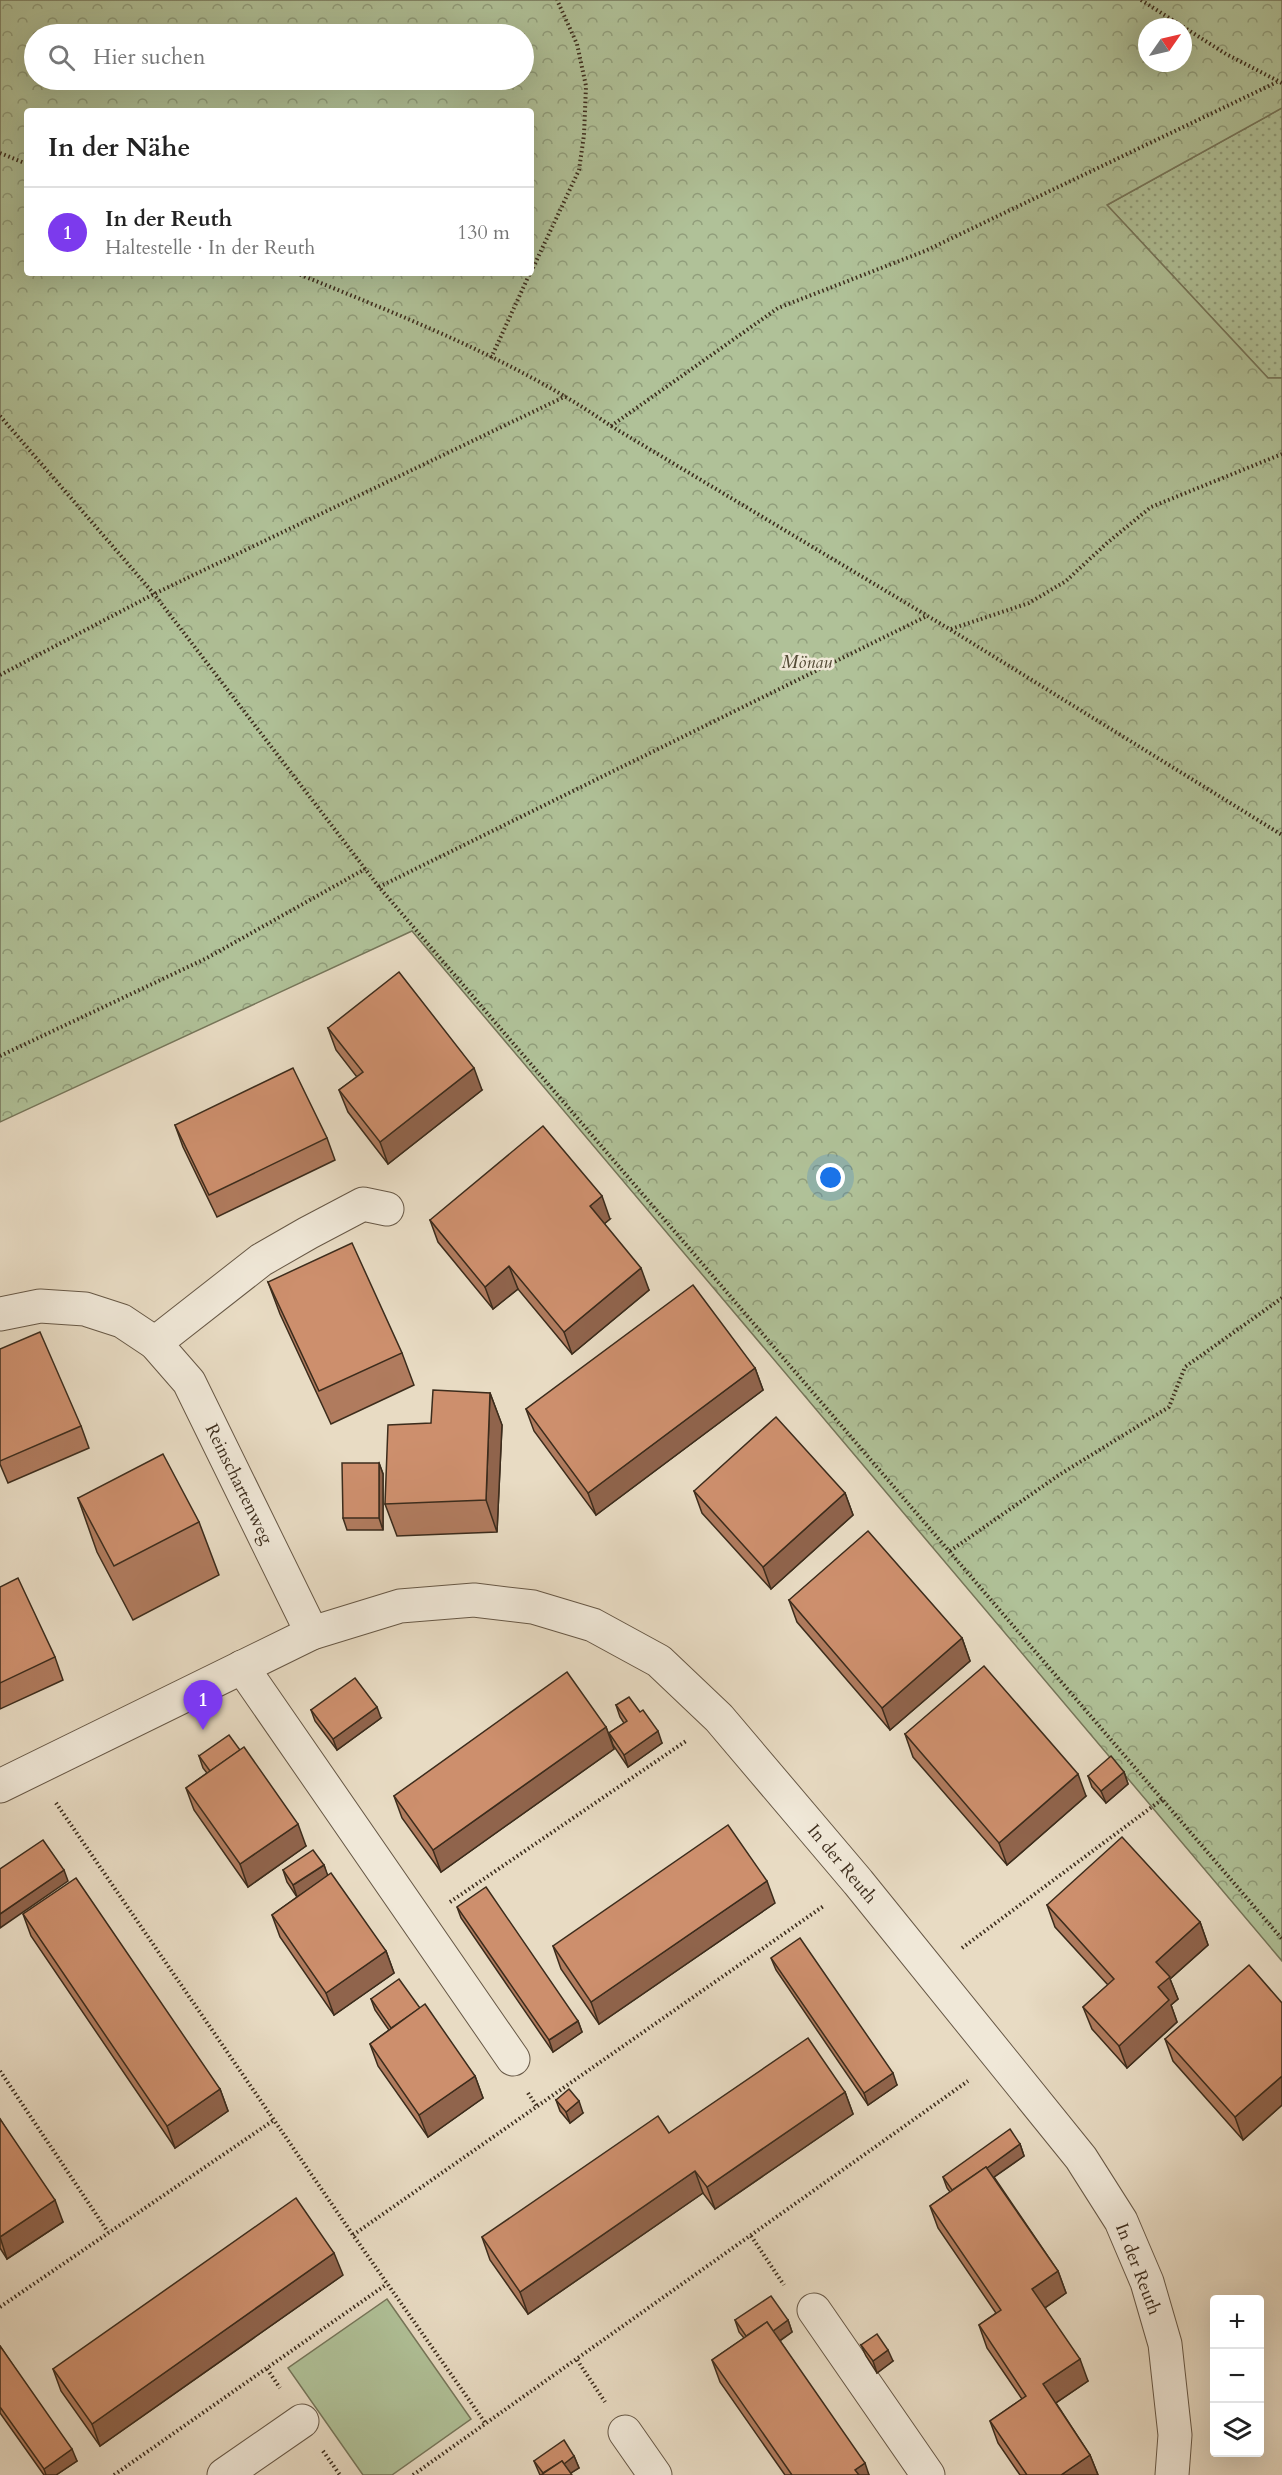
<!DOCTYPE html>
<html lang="de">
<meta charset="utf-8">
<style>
:root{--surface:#fff;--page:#f6f6f6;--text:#222;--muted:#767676;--line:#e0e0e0;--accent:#7c3aed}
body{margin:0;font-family:Cardo,serif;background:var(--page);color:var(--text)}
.controls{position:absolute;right:18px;bottom:18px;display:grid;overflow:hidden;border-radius:6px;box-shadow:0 6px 24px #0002}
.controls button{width:54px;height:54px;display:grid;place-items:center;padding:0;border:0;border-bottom:2px solid var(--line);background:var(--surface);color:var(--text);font:30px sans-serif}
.compass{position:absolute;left:1138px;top:18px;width:54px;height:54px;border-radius:50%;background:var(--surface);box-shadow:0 6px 24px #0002;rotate:56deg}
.you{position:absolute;left:831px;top:1178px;width:21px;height:21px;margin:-15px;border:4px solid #fff;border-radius:50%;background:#1a73e8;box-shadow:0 0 0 9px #1a73e833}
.badge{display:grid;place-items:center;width:39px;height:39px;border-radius:50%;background:var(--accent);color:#fff;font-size:20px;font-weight:700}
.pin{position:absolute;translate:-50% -50px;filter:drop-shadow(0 2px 3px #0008)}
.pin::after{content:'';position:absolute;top:32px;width:21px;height:18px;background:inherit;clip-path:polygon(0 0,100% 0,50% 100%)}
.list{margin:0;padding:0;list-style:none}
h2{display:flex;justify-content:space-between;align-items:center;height:78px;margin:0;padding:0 24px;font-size:26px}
h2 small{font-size:20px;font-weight:400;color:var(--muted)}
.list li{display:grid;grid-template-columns:39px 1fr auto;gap:18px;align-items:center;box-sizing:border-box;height:90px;padding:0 24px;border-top:2px solid var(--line)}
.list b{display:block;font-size:22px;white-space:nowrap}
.list p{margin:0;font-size:20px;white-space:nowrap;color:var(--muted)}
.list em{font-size:20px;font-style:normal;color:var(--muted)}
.icon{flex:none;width:33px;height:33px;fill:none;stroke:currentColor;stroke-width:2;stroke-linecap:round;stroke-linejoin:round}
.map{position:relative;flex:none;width:1282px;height:2475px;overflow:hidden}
.search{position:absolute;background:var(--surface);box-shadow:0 6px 24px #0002;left:24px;top:24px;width:510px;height:66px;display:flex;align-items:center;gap:15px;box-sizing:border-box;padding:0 21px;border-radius:33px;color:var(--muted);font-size:22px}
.panel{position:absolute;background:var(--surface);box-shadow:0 6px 24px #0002;left:24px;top:108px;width:510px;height:168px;border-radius:6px}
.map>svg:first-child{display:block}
.grass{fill:url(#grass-dots);stroke:#76765a;stroke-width:1.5}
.forest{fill:url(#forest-crowns);stroke:#76765a;stroke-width:1.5;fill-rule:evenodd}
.park{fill:#b0c198;stroke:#76765a;stroke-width:1.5}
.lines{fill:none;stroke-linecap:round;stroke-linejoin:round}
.minor-casing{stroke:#675846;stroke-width:35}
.path{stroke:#3c2c1c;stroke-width:4;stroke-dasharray:1.5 3;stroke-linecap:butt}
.minor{stroke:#f0e8d8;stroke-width:33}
.wall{fill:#b07b5e;stroke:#3c2c1c;stroke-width:1.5}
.shaded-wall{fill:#90644c;stroke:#3c2c1c;stroke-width:1.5}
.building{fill:#cd8f6d;stroke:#3c2c1c;stroke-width:1.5}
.labels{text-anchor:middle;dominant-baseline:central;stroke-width:5;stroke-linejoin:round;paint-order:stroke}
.park-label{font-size:18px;font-style:italic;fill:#534a35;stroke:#f0e8d8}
.street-label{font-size:18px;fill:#3c2c1c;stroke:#f0e8d8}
</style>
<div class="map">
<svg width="1282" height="2475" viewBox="0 0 1282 2475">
<defs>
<pattern id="grass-dots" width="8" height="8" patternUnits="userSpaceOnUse" patternTransform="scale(1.5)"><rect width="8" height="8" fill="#b0c198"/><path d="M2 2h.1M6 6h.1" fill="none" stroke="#909d7b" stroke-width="1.8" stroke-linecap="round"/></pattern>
<pattern id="forest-crowns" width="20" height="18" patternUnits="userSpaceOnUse" patternTransform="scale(1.5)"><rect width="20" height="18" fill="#b0c198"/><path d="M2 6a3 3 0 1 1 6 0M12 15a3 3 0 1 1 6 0" fill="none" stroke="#909d7b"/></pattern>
</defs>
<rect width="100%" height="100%" fill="#e8dbc3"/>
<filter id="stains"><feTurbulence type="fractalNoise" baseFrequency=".00333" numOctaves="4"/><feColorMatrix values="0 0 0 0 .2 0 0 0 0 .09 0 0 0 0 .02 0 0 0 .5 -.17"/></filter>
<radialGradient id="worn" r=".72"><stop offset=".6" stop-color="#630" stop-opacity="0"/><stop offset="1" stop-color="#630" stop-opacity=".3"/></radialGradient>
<path class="grass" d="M1282 108V378H1268L1107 205Z"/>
<path class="forest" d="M0 0H1282V108L1107 205 1268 378H1282V1961L412 931 0 1122ZM1147 27H1183V63H1147ZM34 34H524V80H34ZM27 111H531V273H27Z"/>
<path class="park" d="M387 2299 471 2419 392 2475H363L288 2368Z"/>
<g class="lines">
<defs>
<g id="minor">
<path d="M0 1314 40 1306 85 1309 122 1321 155 1343 189 1382 312 1633"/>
<path d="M155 1343 261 1260 308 1233 363 1204 387 1209"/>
<path d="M242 1667 513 2059"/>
<path d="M0 1786 312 1633 400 1606 474 1600 533 1607 593 1625 659 1661 719 1718 858 1882 1081 2158 1121 2221 1147 2282 1165 2344 1175 2435 1172 2475"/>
<path d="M814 2310 928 2475"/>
<path d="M625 2432 655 2475"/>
<path d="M224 2475 302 2421"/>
</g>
</defs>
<use href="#minor" class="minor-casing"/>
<g class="path">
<path d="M1141 0 1226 54 1282 83"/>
<path d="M0 153 27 164"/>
<path d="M531 272 579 170 584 135 586 86 577 44 557 0"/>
<path d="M296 273C404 317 514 359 611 426L951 630 1282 835"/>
<path d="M491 358 530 273"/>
<path d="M0 416 154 594 379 887 1282 1939"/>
<path d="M611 426 778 308 925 251 1277 82"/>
<path d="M951 629 1029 603 1066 581 1107 543 1151 507 1282 454"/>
<path d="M0 675 154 594 566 396"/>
<path d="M379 887 927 616"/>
<path d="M0 1056 207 958 365 869"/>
<path d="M950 1551 1059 1475 1169 1407 1185 1367 1282 1298"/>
<path d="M56 1803 353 2235 486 2424"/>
<path d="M450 1902 686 1741"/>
<path d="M962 1948 1164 1798"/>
<path d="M0 2071 108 2232"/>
<path d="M528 2093 538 2108"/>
<path d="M353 2235 825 1905"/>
<path d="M751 2236 784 2285"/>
<path d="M0 2307 274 2120"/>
<path d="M577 2360 605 2402"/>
<path d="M267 2369 280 2388"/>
<path d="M323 2451 340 2475"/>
<path d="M114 2475 387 2284"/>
<path d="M413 2475 968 2081"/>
</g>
<use href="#minor" class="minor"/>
</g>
<g class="wall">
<path d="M328 1028 482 1090 388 1164 348 1112 339 1090 357 1077 336 1050Z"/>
<path d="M175 1125 327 1138 335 1160 217 1217 183 1147Z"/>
<path d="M610 1219 604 1224 649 1290 572 1354 518 1289 493 1309 438 1242 430 1220Z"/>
<path d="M268 1282 402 1353 414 1385 331 1424 280 1314Z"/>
<path d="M0 1349 81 1426 89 1448 8 1483 0 1464Z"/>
<path d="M755 1368 763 1390 596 1515 534 1431 526 1409Z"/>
<path d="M490 1393 502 1425 497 1532 397 1536 385 1504 431 1423Z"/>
<path d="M379 1463 383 1474V1530H347L343 1518Z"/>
<path d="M694 1491 845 1493 853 1515 771 1589 702 1513Z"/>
<path d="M78 1498 199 1522 219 1575 133 1620 97 1552Z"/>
<path d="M0 1587 55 1657 63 1680 0 1709Z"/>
<path d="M789 1600 962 1638 970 1661 890 1730 797 1622Z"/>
<path d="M616 1705 640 1712 662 1743 628 1767 613 1745 609 1733 624 1723 620 1717Z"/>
<path d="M311 1710 381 1718 337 1750 315 1721Z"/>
<path d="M606 1727 614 1749 441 1872 402 1818 394 1796Z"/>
<path d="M905 1734 1086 1796 1007 1865 913 1757Z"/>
<path d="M199 1756 306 1846 248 1887 194 1810 186 1788 207 1773 203 1768Z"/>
<path d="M1124 1772 1128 1784 1106 1803 1092 1787 1088 1776Z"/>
<path d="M324 1865 327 1876 386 1951 394 1973 334 2015 280 1937 272 1915 297 1897 287 1882 283 1870Z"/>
<path d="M775 1903 599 2024 561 1969 553 1946Z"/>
<path d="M1047 1905 1200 1922 1208 1945 1170 1979 1178 1999 1171 2005 1177 2022 1127 2068 1092 2029 1083 2007 1108 1985 1055 1927Z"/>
<path d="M457 1907 578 2021 582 2032 553 2052 461 1918Z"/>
<path d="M23 1914 220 2089 228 2111 175 2148 31 1936Z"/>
<path d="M771 1958 897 2085 868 2105 776 1970Z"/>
<path d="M371 1999 420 2008 475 2076 483 2098 428 2137 378 2066 370 2044 389 2030 375 2010Z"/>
<path d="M1282 2003V2105L1243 2140 1173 2061 1165 2039Z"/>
<path d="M845 2092 853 2114 715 2209 703 2193 528 2314 490 2260 482 2237 669 2133Z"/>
<path d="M556 2100 583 2113 570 2123 560 2111Z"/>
<path d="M0 2119 63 2222 7 2259 0 2248Z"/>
<path d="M1020 2144 1024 2156 994 2177 1058 2271 1066 2293 1045 2308 1088 2381 1056 2403 1090 2455 1098 2475H1020L998 2443 990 2421 1022 2399 987 2348 979 2325 996 2313 938 2228 930 2206 950 2192 947 2188 943 2177Z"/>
<path d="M343 2275 100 2446 61 2391 53 2369Z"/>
<path d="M735 2320H788L792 2332 780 2341 869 2475H785L720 2382 712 2360 744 2338 739 2332Z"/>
<path d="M861 2345 893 2361 877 2373 866 2356Z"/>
<path d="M0 2346 77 2461 56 2475H44L0 2413Z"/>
<path d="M574 2456 579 2468 570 2473 540 2475 534 2461Z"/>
</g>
<g class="shaded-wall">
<path d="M474 1068 482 1090 388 1164 380 1142Z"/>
<path d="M602 1196 610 1219 598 1229 590 1206Z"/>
<path d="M509 1266 518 1289 493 1309 485 1287Z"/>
<path d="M641 1268 649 1290 572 1354 564 1332Z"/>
<path d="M755 1368 763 1390 596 1515 588 1493Z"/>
<path d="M490 1393 502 1425 497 1532 486 1500Z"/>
<path d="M379 1463 383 1474V1530L379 1518Z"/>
<path d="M845 1493 853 1515 771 1589 763 1567Z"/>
<path d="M962 1638 970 1661 890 1730 882 1708Z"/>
<path d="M377 1707 381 1718 337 1750 333 1739Z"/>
<path d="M606 1727 614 1749 441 1872 433 1850Z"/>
<path d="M658 1731 662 1743 628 1767 624 1755Z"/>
<path d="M1124 1772 1128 1784 1106 1803 1101 1791Z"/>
<path d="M1078 1774 1086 1796 1007 1865 999 1843Z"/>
<path d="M298 1824 306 1846 248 1887 240 1864Z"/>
<path d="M324 1865 328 1876 297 1897 293 1885Z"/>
<path d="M64 1870 68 1881 0 1928V1914Z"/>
<path d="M767 1881 775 1903 599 2024 591 2002Z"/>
<path d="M1200 1922 1208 1945 1170 1979 1178 1999 1171 2005 1177 2022 1127 2068 1119 2046 1158 1987 1156 1962Z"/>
<path d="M386 1951 394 1973 334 2015 326 1993Z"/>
<path d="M578 2021 582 2032 553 2052 549 2040Z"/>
<path d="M893 2073 897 2085 868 2105 864 2093Z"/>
<path d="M475 2076 483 2098 428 2137 419 2115Z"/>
<path d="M1282 2076V2105L1243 2140 1235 2117Z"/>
<path d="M220 2089 228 2111 175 2148 167 2126Z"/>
<path d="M845 2092 853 2114 715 2209 707 2187Z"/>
<path d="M579 2101 583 2113 570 2123 566 2112Z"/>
<path d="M1020 2144 1024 2156 957 2203 953 2192Z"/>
<path d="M695 2171 703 2193 528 2314 520 2292Z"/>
<path d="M55 2200 63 2222 7 2259 0 2237Z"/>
<path d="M334 2253 343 2275 100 2446 92 2424Z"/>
<path d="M1058 2271 1066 2293 1040 2311 1032 2289Z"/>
<path d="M788 2320 792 2332 756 2357 752 2346Z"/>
<path d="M888 2350 893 2361 877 2373 873 2361Z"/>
<path d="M1080 2359 1088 2381 1051 2406 1043 2384Z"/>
<path d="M72 2449 77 2461 56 2475H46L44 2469Z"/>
<path d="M1090 2455 1098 2475H1061Z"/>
<path d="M574 2456 579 2468 568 2475H548Z"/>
<path d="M865 2463 869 2475H857L855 2470Z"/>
</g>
<g class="building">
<path d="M399 972 474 1068 380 1142 339 1090 363 1072 328 1028Z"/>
<path d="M293 1068 327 1138 209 1195 175 1125Z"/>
<path d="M543 1126 602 1196 590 1206 641 1268 564 1332 509 1266 485 1287 430 1220Z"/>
<path d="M352 1243 402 1353 319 1391 268 1282Z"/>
<path d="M693 1285 755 1368 588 1493 526 1409Z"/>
<path d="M40 1332 81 1426 0 1461V1349Z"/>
<path d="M433 1390 490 1393 486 1500 385 1504 388 1425 431 1423Z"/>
<path d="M776 1417 845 1493 763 1567 694 1491Z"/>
<path d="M163 1454 199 1522 114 1566 78 1498Z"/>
<path d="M342 1463H379V1518H343Z"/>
<path d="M868 1531 962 1638 882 1708 789 1600Z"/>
<path d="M18 1578 55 1657 0 1683V1587Z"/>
<path d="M984 1666 1078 1774 999 1843 905 1734Z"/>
<path d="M567 1672 606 1727 433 1850 394 1796Z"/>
<path d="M355 1678 377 1707 333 1739 311 1710Z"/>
<path d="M629 1697 640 1712 643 1710 658 1731 624 1755 609 1733 627 1721 616 1705Z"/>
<path d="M229 1735 240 1750 210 1771 199 1756Z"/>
<path d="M244 1747 298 1824 240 1864 186 1788Z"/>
<path d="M1111 1756 1124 1772 1101 1791 1088 1776Z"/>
<path d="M728 1825 767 1881 591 2002 553 1946Z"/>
<path d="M1122 1837 1200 1922 1156 1962 1170 1977 1158 1987 1169 2000 1119 2046 1083 2007 1114 1979 1047 1905Z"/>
<path d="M43 1840 64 1870 0 1914V1869Z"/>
<path d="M313 1850 324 1865 293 1885 283 1870Z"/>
<path d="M331 1873 386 1951 326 1993 272 1915Z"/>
<path d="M76 1878 220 2089 167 2126 23 1914Z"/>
<path d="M486 1887 578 2021 549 2040 457 1907Z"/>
<path d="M800 1938 893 2073 864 2093 771 1958Z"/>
<path d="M1249 1965 1282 2003V2076L1235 2117 1165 2039Z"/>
<path d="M399 1979 420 2008 391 2028 371 1999Z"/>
<path d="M425 2004 475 2076 419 2115 370 2044Z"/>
<path d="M808 2038 845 2092 707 2187 695 2171 520 2292 482 2237 658 2116 669 2133Z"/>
<path d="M569 2089 579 2101 566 2112 556 2100Z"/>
<path d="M0 2119 55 2200 0 2237Z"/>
<path d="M1010 2129 1020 2144 987 2168 986 2167 952 2190 943 2177Z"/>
<path d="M986 2167 1058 2271 1032 2289 1080 2359 1043 2384 1090 2455 1061 2475H1027L990 2421 1026 2396 979 2325 1001 2310 930 2206Z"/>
<path d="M296 2198 334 2253 92 2424 53 2369Z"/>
<path d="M771 2296 788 2320 773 2331 767 2322 746 2336 735 2320Z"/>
<path d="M767 2322 865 2463 855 2470 859 2475H792L712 2360Z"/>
<path d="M877 2334 888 2350 873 2361 861 2345Z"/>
<path d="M0 2346 72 2449 44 2469 0 2407Z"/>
<path d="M564 2440 574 2456 564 2464 562 2461 543 2473 534 2461Z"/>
<path d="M562 2461 572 2475H541Z"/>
</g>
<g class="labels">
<g class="park-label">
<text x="807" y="662">Mönau</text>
</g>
<g class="street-label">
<text transform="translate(239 1484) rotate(64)">Reinschartenweg</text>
<text transform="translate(842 1864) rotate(50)">In der Reuth</text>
<text transform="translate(1138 2269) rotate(69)">In der Reuth</text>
</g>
</g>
<rect width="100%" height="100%" filter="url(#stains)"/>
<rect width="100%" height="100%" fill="url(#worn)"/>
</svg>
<div class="controls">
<button>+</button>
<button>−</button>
<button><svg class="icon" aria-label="layers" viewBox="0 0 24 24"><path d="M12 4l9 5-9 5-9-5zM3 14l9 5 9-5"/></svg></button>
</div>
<svg class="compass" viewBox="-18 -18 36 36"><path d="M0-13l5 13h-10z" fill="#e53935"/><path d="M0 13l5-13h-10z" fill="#767676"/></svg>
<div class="you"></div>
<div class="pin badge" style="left:203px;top:1730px">1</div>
<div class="search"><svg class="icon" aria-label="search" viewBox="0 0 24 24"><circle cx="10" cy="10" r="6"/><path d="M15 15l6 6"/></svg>Hier suchen</div>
<section class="panel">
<h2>In der Nähe<small></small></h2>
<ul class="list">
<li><span class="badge">1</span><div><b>In der Reuth</b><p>Haltestelle · In der Reuth</p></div><em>130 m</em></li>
</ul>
</section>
</div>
